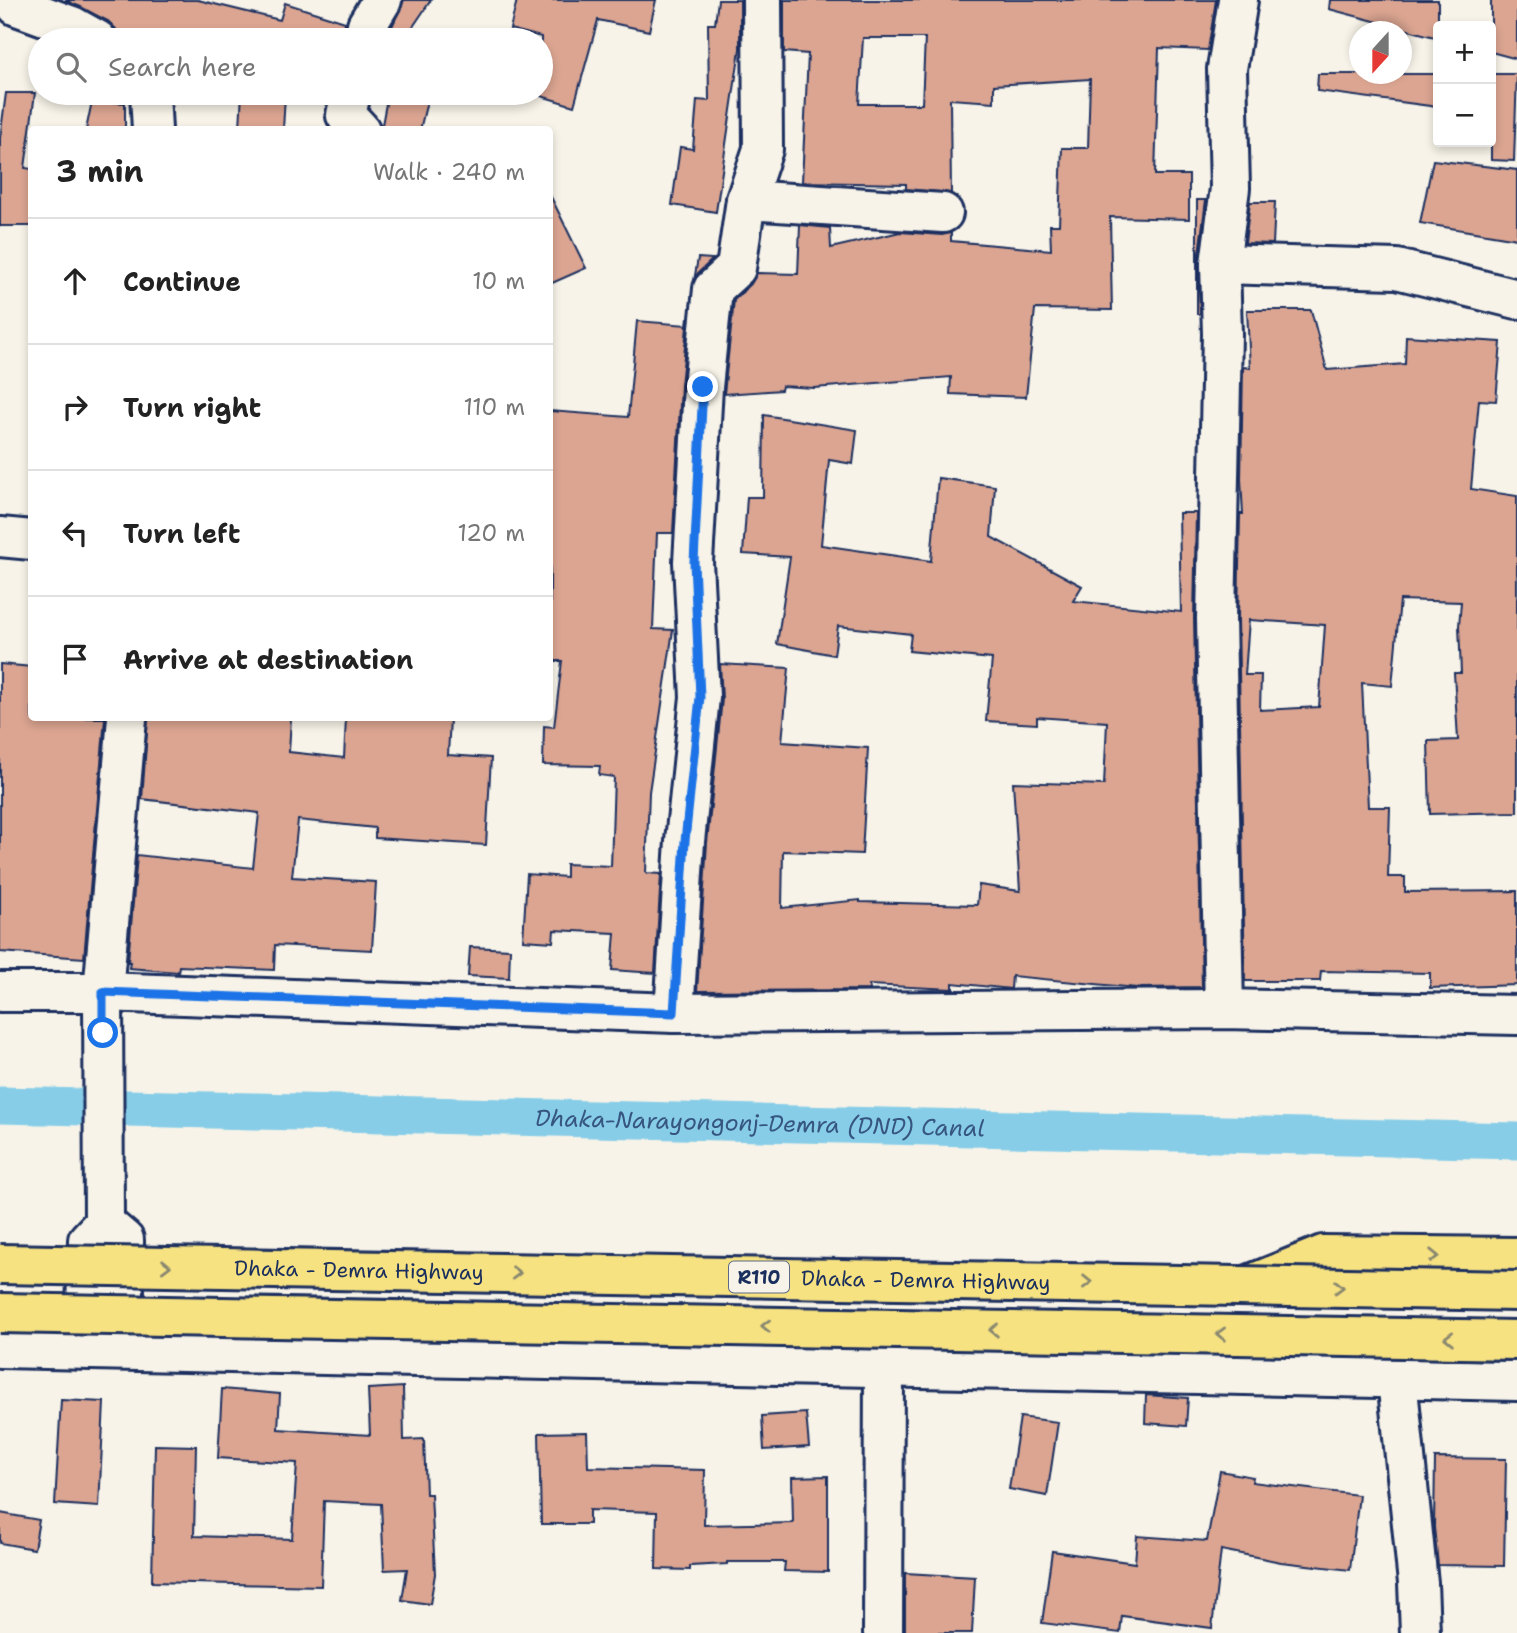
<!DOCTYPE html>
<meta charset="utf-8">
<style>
:root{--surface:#fff;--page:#f2f2f2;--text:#222;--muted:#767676;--line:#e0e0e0}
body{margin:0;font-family:"Shantell Sans",sans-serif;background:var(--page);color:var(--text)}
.controls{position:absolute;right:21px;top:21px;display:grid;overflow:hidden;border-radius:7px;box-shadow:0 4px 10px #0003}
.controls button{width:63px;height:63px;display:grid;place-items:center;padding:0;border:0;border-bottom:2px solid var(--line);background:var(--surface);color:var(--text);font:35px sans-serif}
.compass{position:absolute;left:1349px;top:21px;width:63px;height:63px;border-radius:50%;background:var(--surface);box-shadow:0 4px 10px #0003;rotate:201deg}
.stop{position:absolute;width:21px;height:21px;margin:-16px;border:5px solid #1a73e8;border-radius:50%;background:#fff}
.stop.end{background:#1a73e8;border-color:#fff;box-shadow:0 2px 7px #0008}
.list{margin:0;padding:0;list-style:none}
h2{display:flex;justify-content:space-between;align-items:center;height:91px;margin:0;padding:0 28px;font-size:30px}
h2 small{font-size:23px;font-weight:400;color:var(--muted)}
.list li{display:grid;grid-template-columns:46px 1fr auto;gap:21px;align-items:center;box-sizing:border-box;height:126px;padding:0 28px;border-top:2px solid var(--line)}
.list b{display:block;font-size:26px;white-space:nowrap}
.list em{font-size:23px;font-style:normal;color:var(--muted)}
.icon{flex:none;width:38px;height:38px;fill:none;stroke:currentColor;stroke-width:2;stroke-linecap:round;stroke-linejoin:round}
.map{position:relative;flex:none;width:1517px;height:1633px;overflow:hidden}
.search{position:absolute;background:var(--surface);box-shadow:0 4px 10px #0003;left:28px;top:28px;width:525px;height:77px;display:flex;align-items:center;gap:18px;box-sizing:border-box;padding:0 24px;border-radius:38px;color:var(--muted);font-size:26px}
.panel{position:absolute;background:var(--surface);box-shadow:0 4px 10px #0003;left:28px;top:126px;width:525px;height:595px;border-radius:7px}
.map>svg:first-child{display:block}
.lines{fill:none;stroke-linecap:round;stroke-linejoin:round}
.canal{stroke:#87cde8;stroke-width:37}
.building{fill:#dba591;stroke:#1b2f5e;stroke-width:2;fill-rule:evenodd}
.minor-casing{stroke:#1b2f5e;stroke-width:44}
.major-casing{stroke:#1b2f5e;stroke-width:44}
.minor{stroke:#f7f3e8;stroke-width:38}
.major{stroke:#f7e281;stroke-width:38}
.major-bridge-casing{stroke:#1b2f5e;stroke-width:44;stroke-linecap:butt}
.major-bridge{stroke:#f7e281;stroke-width:38}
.oneway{stroke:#898870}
.route{stroke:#1a73e8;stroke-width:9}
.labels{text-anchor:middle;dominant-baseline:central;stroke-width:6;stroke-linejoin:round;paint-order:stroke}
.shield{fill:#f7f3e8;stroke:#5d6a87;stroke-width:2}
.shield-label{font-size:19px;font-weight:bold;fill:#1b2f5e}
.street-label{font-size:21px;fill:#1b2f5e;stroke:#f7f3e8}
.water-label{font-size:23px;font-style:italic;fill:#365680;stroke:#f7f3e8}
</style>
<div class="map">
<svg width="1517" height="1633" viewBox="0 0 1517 1633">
<rect width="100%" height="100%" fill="#f7f3e8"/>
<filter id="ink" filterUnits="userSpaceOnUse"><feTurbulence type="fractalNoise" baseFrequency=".0143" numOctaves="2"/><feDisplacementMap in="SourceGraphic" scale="14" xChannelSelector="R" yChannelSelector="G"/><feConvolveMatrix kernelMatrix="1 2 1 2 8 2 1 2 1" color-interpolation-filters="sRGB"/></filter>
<g filter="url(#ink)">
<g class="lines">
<path class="canal" id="s1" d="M0 1105 1517 1141"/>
</g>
<g class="building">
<path d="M65 0H198L280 20 285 3 345 22 343 40H119L116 29 108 21Z"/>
<path d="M404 0H431L404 40H386Z"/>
<path d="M517 0H656L649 31 598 20 574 106 541 96V37L510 29Z"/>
<path d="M718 0H740V49L716 212 672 205 680 147 693 149 697 100 709 101 708 24H715Z"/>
<path d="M784 0H1216L1208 50 1159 48 1155 175H1189V219L1110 217 1112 310 1035 309 1026 397 950 394 951 377 814 388 782 386 781 390 724 394 734 300 751 284 757 273 798 274 800 225 830 228 831 248 900 232 942 235 951 233V241L1051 250 1050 225H1059L1062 148H1088L1090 79 994 85V102L950 99 951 193 906 189V184L802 182 808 54 784 52ZM863 38H925L922 104H859Z"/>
<path d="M1330 0H1438V38L1329 9Z"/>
<path d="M1491 0H1517V59L1491 52Z"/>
<path d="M1318 74H1438V107L1317 91Z"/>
<path d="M1491 74H1517L1514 161 1491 160Z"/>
<path d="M6 93H35L25 168 32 169V226H0V138Z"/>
<path d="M242 93 285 95 283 130 240 127Z"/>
<path d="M388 93H429L420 130H381Z"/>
<path d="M92 101 125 103V130H86Z"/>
<path d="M1433 160 1517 170V239L1420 223Z"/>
<path d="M550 195 586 268 550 284Z"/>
<path d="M1197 200H1206L1198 261 1200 314H1197Z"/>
<path d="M1250 202H1275L1273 244 1245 243Z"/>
<path d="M698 258 713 259 698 273 694 281Z"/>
<path d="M1247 310H1311L1327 370 1405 364 1406 336 1501 342 1496 401 1479 400 1471 489 1517 496V812L1430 814 1428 741 1458 740 1454 673H1461L1459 626 1461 602 1400 600 1392 686 1362 683 1368 807H1390L1388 877H1405V892L1517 891V985L1430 988V973L1321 971 1320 981H1245L1238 619 1240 514H1243L1241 479 1243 367 1250 368ZM1249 620 1325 625 1319 707 1260 710 1261 675H1245Z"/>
<path d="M688 317 681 386 673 533H657L653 629 673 630 649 792 646 873 661 874 655 973 612 970 615 933 554 930 553 942 523 940 527 874 566 877V864L611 866 614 777 599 775 600 766 543 765 544 726 554 727 562 661H550V411L628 417 637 321 687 325Z"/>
<path d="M764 415 857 430 853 464 829 460 821 545 931 561 938 478 995 486 991 537 1082 586 1073 601 1181 612 1179 513H1196L1194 619 1202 987 1137 988 1012 976 1011 989 953 983V989L869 985 870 990 697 991 707 843 722 699 720 664 789 668 782 742 868 748 862 854 783 851 782 908 860 900V902L977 905 979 885 1020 891 1013 782 1104 785 1107 722 1037 717V724L986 721 992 659 909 651 911 634 838 626 834 655 777 644 790 557 743 554 747 497H763Z"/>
<path d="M0 664 32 667V718H105L84 958 0 952Z"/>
<path d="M148 718H291L289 752 344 758 346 718H450L448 755 491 758 486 845 375 838V828L298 820 292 877 376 882 372 950 275 945 274 970 179 966 178 972 129 968 130 962H128L137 855 253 868 259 813 142 799Z"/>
<path d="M470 947 510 949 509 978 468 976Z"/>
<path d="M403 1387 404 1440 424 1439 426 1494H431L435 1574 430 1604 402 1600 407 1569 384 1570 381 1504 324 1501 321 1586 152 1582 155 1445 196 1446 194 1536 292 1539 297 1463 218 1458 222 1389 280 1394 278 1429 370 1435 368 1389Z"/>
<path d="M1146 1395 1188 1398 1186 1426 1145 1423Z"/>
<path d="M61 1400 104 1402 99 1507 55 1504Z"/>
<path d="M806 1413 809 1447 764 1450 762 1416Z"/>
<path d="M1020 1417 1058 1422 1047 1496 1009 1489Z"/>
<path d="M587 1432 588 1467 705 1470 704 1525 793 1523 792 1477 828 1476V1572L784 1571 785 1562H727V1564L690 1566V1570L656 1569 657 1512 589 1510V1524H541L539 1433Z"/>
<path d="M1435 1458 1506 1459 1504 1566 1438 1565 1434 1527Z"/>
<path d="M1220 1471 1253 1477 1252 1482 1359 1495 1350 1570 1281 1562 1221 1550 1212 1628 1122 1616 1120 1633 1042 1623 1052 1551 1135 1563 1137 1536 1207 1541Z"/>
<path d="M0 1513 39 1520 34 1549 0 1543Z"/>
<path d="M905 1573 975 1577 972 1633H905Z"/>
</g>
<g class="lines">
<defs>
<g id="minor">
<path d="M13 0 17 6 72 26 97 40"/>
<path d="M364 40 367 25 382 0"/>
<path d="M150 93 152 130"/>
<path d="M351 93 346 115 360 130"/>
<path d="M746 200 943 213"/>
<path d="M1220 264 1397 269 1517 299"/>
<path d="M0 537 32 540"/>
<path d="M0 992H103L674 1013 1224 1009 1517 1015"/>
<path d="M1224 1009 1216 619 1222 334 1220 264 1230 188 1227 69 1238 0"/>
<path d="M674 1013 685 841 700 697 693 562 703 387 713 289 736 268 746 200 763 149 762 0"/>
<path d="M104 1223 124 1240V1348"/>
<path d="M0 1348 1517 1381"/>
<path d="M85 1349 88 1240 104 1223 103 992 127 718"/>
<path d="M1397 1379 1418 1583 1420 1633"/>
<path d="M883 1633 884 1368"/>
</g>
<path id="major" d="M1249 1285 1323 1255 1517 1257"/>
</defs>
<use href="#minor" class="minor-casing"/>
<use href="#major" class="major-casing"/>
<use href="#minor" class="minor"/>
<use href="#major" class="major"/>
<defs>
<g id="major-bridge">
<path id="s2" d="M0 1264 1517 1291"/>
<path d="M0 1313 1517 1340"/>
</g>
</defs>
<use href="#major-bridge" class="major-bridge-casing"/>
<use href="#major-bridge" class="major-bridge"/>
</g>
<defs><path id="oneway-chevron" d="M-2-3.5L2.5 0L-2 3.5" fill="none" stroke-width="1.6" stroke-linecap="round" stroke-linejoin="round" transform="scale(1.75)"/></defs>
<g class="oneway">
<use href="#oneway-chevron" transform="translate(1434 1256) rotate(1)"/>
<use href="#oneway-chevron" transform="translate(166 1266) rotate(1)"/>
<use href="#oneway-chevron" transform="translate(516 1273) rotate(1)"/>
<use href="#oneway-chevron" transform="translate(1087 1282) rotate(1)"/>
<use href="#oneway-chevron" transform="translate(1339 1287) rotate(1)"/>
<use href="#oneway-chevron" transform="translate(766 1326) rotate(-179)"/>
<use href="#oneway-chevron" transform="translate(994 1330) rotate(-179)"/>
<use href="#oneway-chevron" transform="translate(1221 1334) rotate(-179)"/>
<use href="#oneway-chevron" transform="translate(1449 1338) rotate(-179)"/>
</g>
</g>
<g class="lines" filter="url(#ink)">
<path class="route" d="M103 1033V992L674 1013 685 841 700 697 694 562 703 387"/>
</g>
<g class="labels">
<rect class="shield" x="729" y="1261.5" width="60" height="31" rx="5"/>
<g class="shield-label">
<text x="759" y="1277">R110</text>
</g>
<g class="street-label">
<text stroke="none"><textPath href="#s2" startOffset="359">Dhaka - Demra Highway</textPath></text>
<text stroke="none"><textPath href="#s2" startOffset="926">Dhaka - Demra Highway</textPath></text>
</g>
<g class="water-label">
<text stroke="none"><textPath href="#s1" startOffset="760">Dhaka-Narayongonj-Demra (DND) Canal</textPath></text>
</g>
</g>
</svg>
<div class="controls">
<button>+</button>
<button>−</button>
</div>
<svg class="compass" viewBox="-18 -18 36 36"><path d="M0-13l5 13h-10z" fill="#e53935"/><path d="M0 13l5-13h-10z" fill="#767676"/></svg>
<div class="stop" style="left:103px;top:1033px"></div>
<div class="stop end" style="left:703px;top:387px"></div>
<div class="search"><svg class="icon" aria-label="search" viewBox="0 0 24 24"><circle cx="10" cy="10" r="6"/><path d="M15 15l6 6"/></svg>Search here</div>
<section class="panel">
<h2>3 min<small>Walk · 240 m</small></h2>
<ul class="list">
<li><svg class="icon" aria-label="ahead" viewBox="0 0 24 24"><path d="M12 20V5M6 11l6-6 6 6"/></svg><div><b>Continue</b></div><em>10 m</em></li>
<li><svg class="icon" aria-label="right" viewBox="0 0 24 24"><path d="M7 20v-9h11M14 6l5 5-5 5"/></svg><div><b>Turn right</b></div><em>110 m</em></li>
<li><svg class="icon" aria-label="left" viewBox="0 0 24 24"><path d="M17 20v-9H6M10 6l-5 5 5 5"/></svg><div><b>Turn left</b></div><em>120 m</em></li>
<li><svg class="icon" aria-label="arrive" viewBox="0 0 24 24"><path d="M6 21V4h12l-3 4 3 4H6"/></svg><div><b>Arrive at destination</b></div></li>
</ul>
</section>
</div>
